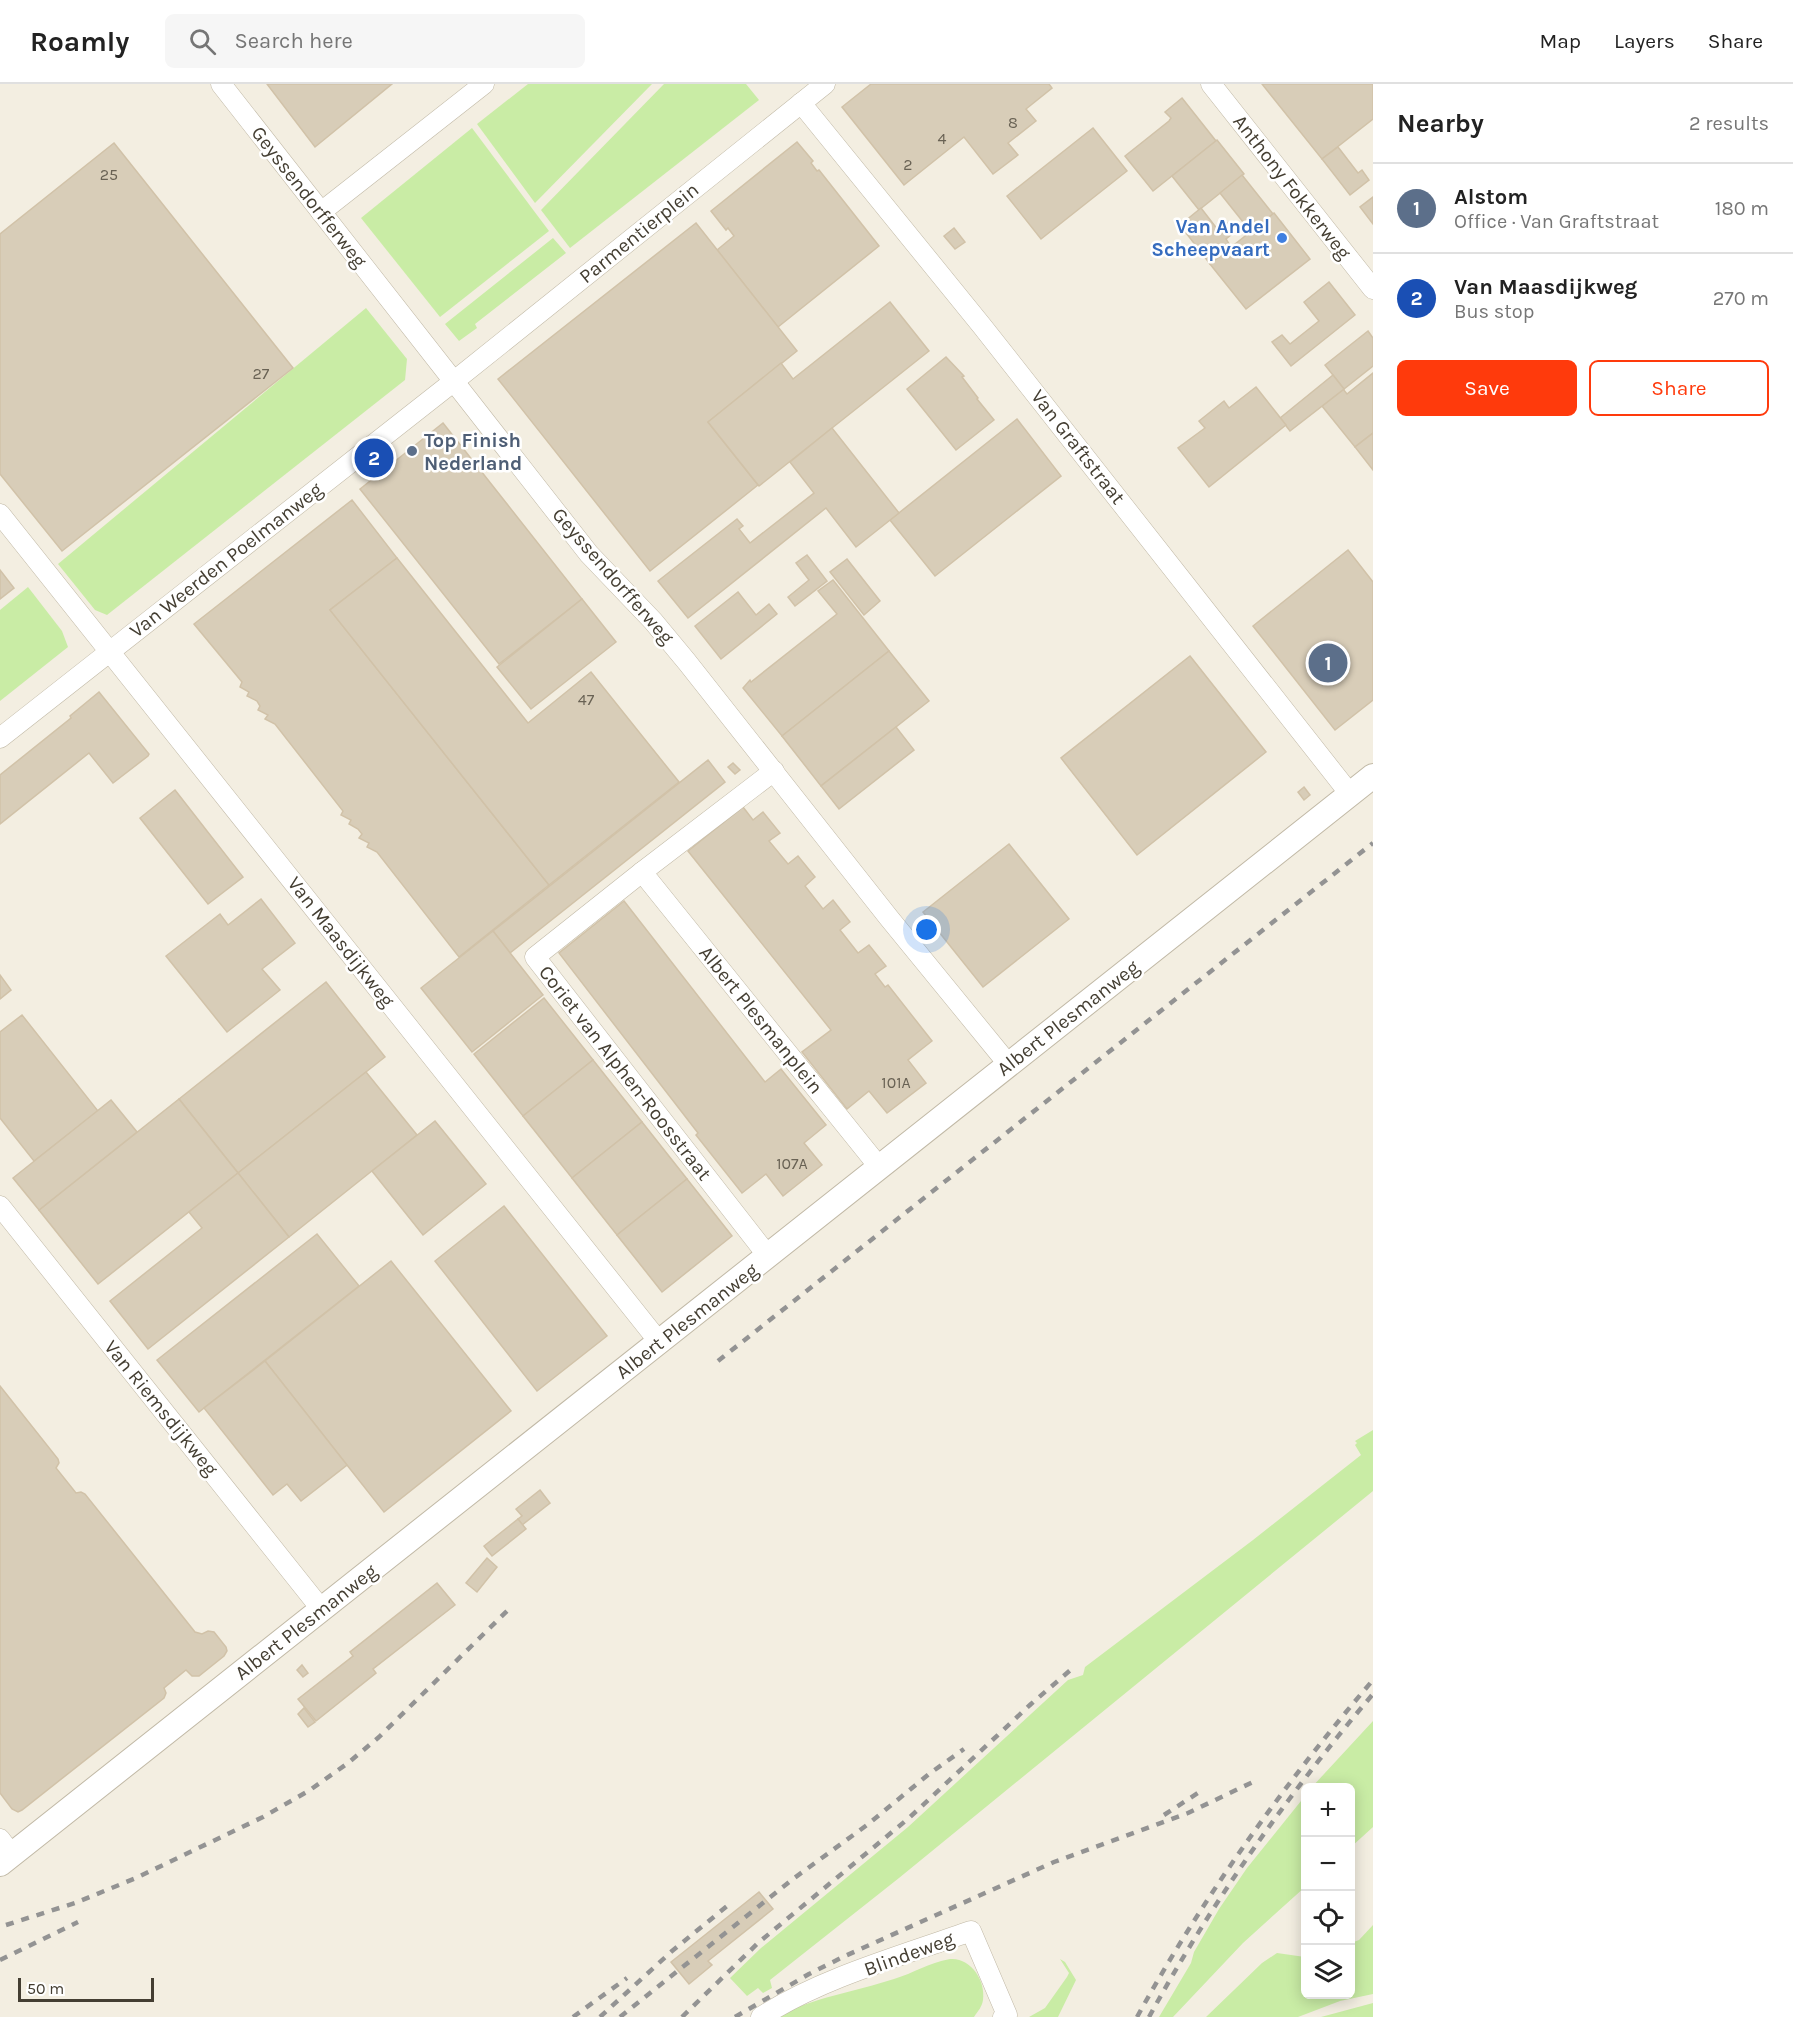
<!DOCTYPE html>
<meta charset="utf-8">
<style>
:root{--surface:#fff;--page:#f6f6f6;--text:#222;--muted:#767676;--line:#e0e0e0;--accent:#ff3a0c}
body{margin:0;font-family:Karla,sans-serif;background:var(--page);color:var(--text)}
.controls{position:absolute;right:18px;bottom:18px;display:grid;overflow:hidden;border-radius:9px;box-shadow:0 3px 15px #0003}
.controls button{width:54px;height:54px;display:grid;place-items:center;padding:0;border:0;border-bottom:2px solid var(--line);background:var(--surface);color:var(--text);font:30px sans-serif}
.scale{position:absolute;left:18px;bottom:15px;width:136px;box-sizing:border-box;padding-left:6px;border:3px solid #443e32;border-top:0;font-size:16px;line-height:21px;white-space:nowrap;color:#443e32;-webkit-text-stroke:4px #fff;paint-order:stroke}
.you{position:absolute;left:927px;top:846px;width:21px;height:21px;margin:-15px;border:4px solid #fff;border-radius:50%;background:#1a73e8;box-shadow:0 0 0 9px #1a73e833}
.badge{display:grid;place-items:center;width:39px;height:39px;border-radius:50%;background:var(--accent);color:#fff;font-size:20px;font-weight:700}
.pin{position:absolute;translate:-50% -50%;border:3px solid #fff;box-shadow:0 2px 6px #0006}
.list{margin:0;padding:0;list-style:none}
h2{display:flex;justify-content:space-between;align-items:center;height:78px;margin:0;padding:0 24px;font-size:26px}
h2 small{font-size:20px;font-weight:400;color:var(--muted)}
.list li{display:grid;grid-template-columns:39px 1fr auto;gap:18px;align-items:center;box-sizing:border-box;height:90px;padding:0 24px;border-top:2px solid var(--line)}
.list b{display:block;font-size:22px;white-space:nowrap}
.list p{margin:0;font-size:20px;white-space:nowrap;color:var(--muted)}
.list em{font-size:20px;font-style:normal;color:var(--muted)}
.actions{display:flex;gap:12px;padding:18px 24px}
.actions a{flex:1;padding:14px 0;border:2px solid var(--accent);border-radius:9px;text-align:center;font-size:21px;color:var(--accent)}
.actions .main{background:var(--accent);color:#fff}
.icon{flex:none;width:33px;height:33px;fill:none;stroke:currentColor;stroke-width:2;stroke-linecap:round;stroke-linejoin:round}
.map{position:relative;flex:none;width:1373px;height:1933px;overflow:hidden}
header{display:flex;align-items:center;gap:36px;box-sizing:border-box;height:84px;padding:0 30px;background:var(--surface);border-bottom:2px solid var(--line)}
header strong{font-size:28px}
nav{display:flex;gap:33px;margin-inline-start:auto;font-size:21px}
.search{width:420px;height:54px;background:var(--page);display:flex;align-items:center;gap:15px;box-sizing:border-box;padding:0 21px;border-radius:9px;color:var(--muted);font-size:22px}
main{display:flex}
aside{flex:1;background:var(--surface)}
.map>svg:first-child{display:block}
.green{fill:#c9eca5}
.building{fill:#d8cdb8;stroke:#d1c2a8;stroke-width:1.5}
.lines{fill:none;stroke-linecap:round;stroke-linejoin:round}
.minor-casing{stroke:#c1b9a6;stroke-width:21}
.tertiary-casing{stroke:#c1b9a6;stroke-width:26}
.minor{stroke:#fff;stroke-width:20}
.tertiary{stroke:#fff;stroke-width:24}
.rail{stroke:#939393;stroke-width:4.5;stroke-dasharray:8 8;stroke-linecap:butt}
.shop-dot{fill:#3f7fe0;stroke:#fff;stroke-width:2}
.service-dot{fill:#5c6f8a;stroke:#fff;stroke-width:2}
.labels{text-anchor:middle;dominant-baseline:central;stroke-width:5;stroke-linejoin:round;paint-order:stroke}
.number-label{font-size:16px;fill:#696254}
.street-label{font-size:20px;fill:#443e32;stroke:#fff}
.shop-label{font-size:20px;font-weight:bold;fill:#366cbe;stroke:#fff;text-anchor:end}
.service-label{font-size:20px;font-weight:bold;fill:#4e5e75;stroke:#fff;text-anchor:start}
</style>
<header>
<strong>Roamly</strong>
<div class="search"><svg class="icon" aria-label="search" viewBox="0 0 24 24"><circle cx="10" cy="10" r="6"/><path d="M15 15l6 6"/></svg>Search here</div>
<nav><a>Map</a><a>Layers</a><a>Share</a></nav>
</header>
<main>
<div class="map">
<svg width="1373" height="1933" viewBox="0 0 1373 1933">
<rect width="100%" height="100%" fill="#f3eee1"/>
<g class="green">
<path d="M528 0H652L535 119 477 40Z"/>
<path d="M664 0H746L759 16 570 164 541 126Z"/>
<path d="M472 44 549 147 440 233 361 134Z"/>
<path d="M553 154 566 169 475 240 477 244 459 257 445 240Z"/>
<path d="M366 224 407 275 405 296 107 531 95 526 58 480Z"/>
<path d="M28 503 62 547 68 563 0 617V526Z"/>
<path d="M1373 1346V1407L899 1794 770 1896 772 1904 763 1909 758 1904 747 1912 730 1894 761 1864 908 1743 1068 1596 1083 1591 1085 1583 1253 1456 1361 1371 1355 1361 1357 1359 1355 1357Z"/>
<path d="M1373 1637V1743L1351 1763 1350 1704 1312 1703Z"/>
<path d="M1305 1712V1803L1243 1859 1173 1933H1159L1191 1879 1194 1868 1219 1825 1247 1784Z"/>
<path d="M1373 1841V1910L1340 1917 1298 1933H1206L1262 1879 1277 1869 1305 1873 1306 1910H1350L1351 1859 1359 1856Z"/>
<path d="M950 1875C970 1873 986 1896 983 1916 982 1923 978 1927 974 1933H775C812 1914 854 1908 894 1895 914 1889 928 1879 950 1875Z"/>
<path d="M1060 1875 1065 1878 1076 1896 1058 1933H1029L1045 1924 1067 1893 1069 1889Z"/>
<path d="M1373 1919V1933H1321Z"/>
</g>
<g class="building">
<path d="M267 0H392L315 63Z"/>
<path d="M871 0H1049L1052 4 1026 25 1036 37 1008 59 1018 71 993 90 964 53 904 101 842 23Z"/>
<path d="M1262 0H1373V35L1322 75Z"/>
<path d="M1182 14 1216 57 1153 107 1125 72 1169 37 1171 34 1165 28Z"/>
<path d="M1093 44 1127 87 1041 155 1007 112Z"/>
<path d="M1217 56 1244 90 1199 126 1172 92Z"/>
<path d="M797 58 813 77 811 79 817 87 819 86 879 162 778 243 717 166 734 152 728 144 726 146 711 127Z"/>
<path d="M114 59 293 284 62 467 0 390V150Z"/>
<path d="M1338 63 1358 89 1362 86 1369 96 1350 111 1322 75Z"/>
<path d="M1242 91 1273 130 1251 148 1220 109Z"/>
<path d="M1373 113V140L1360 123Z"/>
<path d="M1201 124 1218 146 1229 138 1236 147 1226 155 1231 163 1210 180 1180 141Z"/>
<path d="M1274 129 1310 175 1246 225 1210 180Z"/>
<path d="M696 139 797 267 708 338 758 401 650 487 498 295Z"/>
<path d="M954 144 965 158 955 165 944 152Z"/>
<path d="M1329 198 1355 231 1291 282 1272 258 1282 251 1290 260 1319 237 1304 218Z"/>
<path d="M890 218 929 267 759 402 708 338 781 279 793 295Z"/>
<path d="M1368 247 1373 254V282L1344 305 1325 281Z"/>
<path d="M946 273 964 292 962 293 978 314 977 315 994 336 956 366 907 305Z"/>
<path d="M1373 289V349L1355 363 1322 322 1343 305 1347 310Z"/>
<path d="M1333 291 1344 305 1290 347 1280 334Z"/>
<path d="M1256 303 1286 341 1209 403 1178 364 1205 344 1199 337 1224 317 1229 324Z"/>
<path d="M1017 335 1061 392 935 492 890 436Z"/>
<path d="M443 339 582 515 499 580 360 405Z"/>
<path d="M832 344 899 429 856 463 826 424 688 534 658 497 737 435 743 442 739 445 750 459 814 409 790 378Z"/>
<path d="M1373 349V386L1355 363Z"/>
<path d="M352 416 397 474 330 526 549 801 459 873 377 768 367 763 369 759 359 754 362 750 358 745 349 740 351 736 341 731 343 727 275 640 265 635 268 631 258 626 260 622 257 617 247 612 249 608 240 603 242 598 194 540Z"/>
<path d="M1348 466 1373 498V616L1335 646 1253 542Z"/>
<path d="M807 471 827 497 795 522 788 513 809 496 796 479Z"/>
<path d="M397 474 528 639 591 588 679 698 549 801 330 526Z"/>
<path d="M847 475 880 517 864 531 830 488Z"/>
<path d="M0 486 14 504 0 515Z"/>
<path d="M833 496 889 567 782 652 743 604 750 596 751 598 837 530 818 507Z"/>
<path d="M738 508 756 531 769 520 777 530 721 575 695 542Z"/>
<path d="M582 515 616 558 531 625 497 583Z"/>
<path d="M889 567 929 617 821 702 782 652Z"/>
<path d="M1190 572 1266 668 1137 771 1061 674Z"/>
<path d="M99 608 149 670 148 672 113 699 89 669 0 740V691L71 634 70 632Z"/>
<path d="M896 643 914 666 839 725 821 702Z"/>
<path d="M708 676 725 698 510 869 493 847Z"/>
<path d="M733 679 740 686 735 690 728 683Z"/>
<path d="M1304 703 1310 711 1304 716 1298 708Z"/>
<path d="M175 706 243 793 208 820 140 734Z"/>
<path d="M743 723 753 736 763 728 780 749 769 757 788 780 798 772 815 793 805 802 823 825 833 816 850 838 840 846 858 869 869 861 886 882 875 890 885 903 888 901 932 957 908 976 926 999 887 1029 869 1007 847 1025 802 968 831 946 688 767Z"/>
<path d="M1009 760 1069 835 983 903 923 828Z"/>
<path d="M261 815 295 859 262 885 280 906 227 948 166 872 220 830 228 841Z"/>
<path d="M624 817 765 998 781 985 826 1041 804 1059 822 1081 783 1112 766 1090 742 1109 696 1051 698 1049 559 869Z"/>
<path d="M493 847 543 911 472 968 421 904Z"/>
<path d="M0 891 11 906 0 915Z"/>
<path d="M326 898 385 973 238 1089 179 1015Z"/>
<path d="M544 914 593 976 523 1032 474 970Z"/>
<path d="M22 931 98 1027 34 1077 0 1034V948Z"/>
<path d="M593 976 642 1038 572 1094 523 1032Z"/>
<path d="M366 988 417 1051 289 1153 238 1089Z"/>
<path d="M179 1015 238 1089 98 1200 39 1126Z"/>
<path d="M111 1016 137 1048 39 1126 13 1094Z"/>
<path d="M435 1037 486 1100 423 1151 372 1087Z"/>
<path d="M642 1038 687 1095 617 1151 572 1094Z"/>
<path d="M238 1089 289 1153 148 1265 110 1217 202 1144 189 1128Z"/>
<path d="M687 1095 732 1152 662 1208 617 1151Z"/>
<path d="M504 1122 607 1252 537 1307 435 1177Z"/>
<path d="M317 1150 359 1202 199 1328 157 1276Z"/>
<path d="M391 1177 511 1327 384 1428 265 1277Z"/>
<path d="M265 1277 347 1381 301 1417 287 1400 273 1411 204 1324Z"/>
<path d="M0 1302 58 1375 59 1379 56 1384 76 1409 81 1408 85 1410 195 1548 202 1550 208 1547 214 1548 226 1563 227 1567 224 1572 199 1592H192L186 1586 164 1604 166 1609 164 1614 22 1726 18 1728 12 1725 0 1709Z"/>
<path d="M540 1406 550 1419 522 1441 518 1435 522 1432 516 1425Z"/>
<path d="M518 1435 526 1445 492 1472 484 1462Z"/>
<path d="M487 1474 497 1483 477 1508 466 1499Z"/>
<path d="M437 1499 455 1521 373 1585 376 1589 316 1637 298 1615 353 1572 350 1568Z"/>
<path d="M302 1581 308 1589 303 1593 297 1586Z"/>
<path d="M304 1624 315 1638 308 1643 298 1630Z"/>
<path d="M759 1808 773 1825 708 1877 712 1881 689 1900 671 1878Z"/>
</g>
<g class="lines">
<defs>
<g id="minor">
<path d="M221 0 589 470 653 537 687 578 889 834 1009 981"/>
<path d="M1211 0 1373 205"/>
<path d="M801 19 982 242 1350 710"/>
<path d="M321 128 484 0"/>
<path d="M0 430 660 1259"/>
<path d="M0 654 453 298 825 0"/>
<path d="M642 788 880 1084"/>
<path d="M0 1122 322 1526"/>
<path d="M768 1172 535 873 642 788 774 687"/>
<path d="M0 1755 12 1771"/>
<path d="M761 1933C821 1894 904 1871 971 1847L1007 1931 1003 1933"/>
</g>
<path id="tertiary" d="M0 1780 1373 692"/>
</defs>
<use href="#minor" class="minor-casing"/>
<use href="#tertiary" class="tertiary-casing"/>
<use href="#minor" class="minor"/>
<use href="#tertiary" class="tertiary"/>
<g class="rail">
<path d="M718 1277 1373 759"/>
<path d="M1164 1731 1201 1707"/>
<path d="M6 1841 75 1819 136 1794 263 1733 310 1706 348 1679 379 1653 511 1523"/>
<path d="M0 1876 78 1838"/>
<path d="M573 1933 627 1894"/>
<path d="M600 1933 672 1867 732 1818"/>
<path d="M620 1933 793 1795 867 1741 929 1690 964 1665"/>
<path d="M682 1933 758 1859 909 1734 1031 1620 1074 1583"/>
<path d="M735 1933 809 1890 845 1872 1054 1778 1188 1729 1255 1697"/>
<path d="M1137 1933C1204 1812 1283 1701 1373 1596"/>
<path d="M1149 1933C1212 1818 1288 1710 1373 1610"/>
</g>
</g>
<circle class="shop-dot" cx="1282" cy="154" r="6"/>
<circle class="service-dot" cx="412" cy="367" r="6"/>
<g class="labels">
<g class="number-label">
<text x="1013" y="38">8</text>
<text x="942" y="54">4</text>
<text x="908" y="80">2</text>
<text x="109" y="90">25</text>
<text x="261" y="289">27</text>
<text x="586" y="615">47</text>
<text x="896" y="998">101A</text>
<text x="792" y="1079">107A</text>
</g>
<g class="street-label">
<text transform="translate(1292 103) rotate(52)">Anthony Fokkerweg</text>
<text transform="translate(309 113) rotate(52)">Geyssendorfferweg</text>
<text transform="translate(639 149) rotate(-39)">Parmentierplein</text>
<text transform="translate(1078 363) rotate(52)">Van Graftstraat</text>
<text transform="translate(226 476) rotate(-38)">Van Weerden Poelmanweg</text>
<text transform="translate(613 492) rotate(49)">Geyssendorfferweg</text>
<text transform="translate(341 858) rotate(52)">Van Maasdijkweg</text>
<text transform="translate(1068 934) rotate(-38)">Albert Plesmanweg</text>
<text transform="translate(761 936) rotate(51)">Albert Plesmanplein</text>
<text transform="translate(625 989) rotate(52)">Coriet van Alphen-Roosstraat</text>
<text transform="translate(687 1237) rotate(-38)">Albert Plesmanweg</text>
<text transform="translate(161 1324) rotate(51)">Van Riemsdijkweg</text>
<text transform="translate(306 1538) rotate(-38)">Albert Plesmanweg</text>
<text transform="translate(909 1870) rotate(-20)">Blindeweg</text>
</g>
<g class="shop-label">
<text x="1270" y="142">Van Andel<tspan x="1270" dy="23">Scheepvaart</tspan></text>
</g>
<g class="service-label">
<text x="424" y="356">Top Finish<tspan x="424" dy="23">Nederland</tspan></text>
</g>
</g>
</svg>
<div class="controls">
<button>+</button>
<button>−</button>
<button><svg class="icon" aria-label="locate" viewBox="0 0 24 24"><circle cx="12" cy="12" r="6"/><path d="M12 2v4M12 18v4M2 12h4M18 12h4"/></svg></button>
<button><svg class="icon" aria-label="layers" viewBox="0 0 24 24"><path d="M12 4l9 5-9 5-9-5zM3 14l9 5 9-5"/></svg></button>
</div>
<div class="scale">50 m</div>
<div class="you"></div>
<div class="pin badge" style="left:1328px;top:579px;background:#5c6f8a">1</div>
<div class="pin badge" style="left:374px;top:374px;background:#1a4fb4">2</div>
</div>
<aside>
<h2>Nearby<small>2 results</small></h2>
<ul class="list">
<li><span class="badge" style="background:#5c6f8a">1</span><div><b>Alstom</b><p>Office · Van Graftstraat</p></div><em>180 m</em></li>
<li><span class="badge" style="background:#1a4fb4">2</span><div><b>Van Maasdijkweg</b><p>Bus stop</p></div><em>270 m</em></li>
</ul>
<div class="actions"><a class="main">Save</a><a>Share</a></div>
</aside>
</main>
